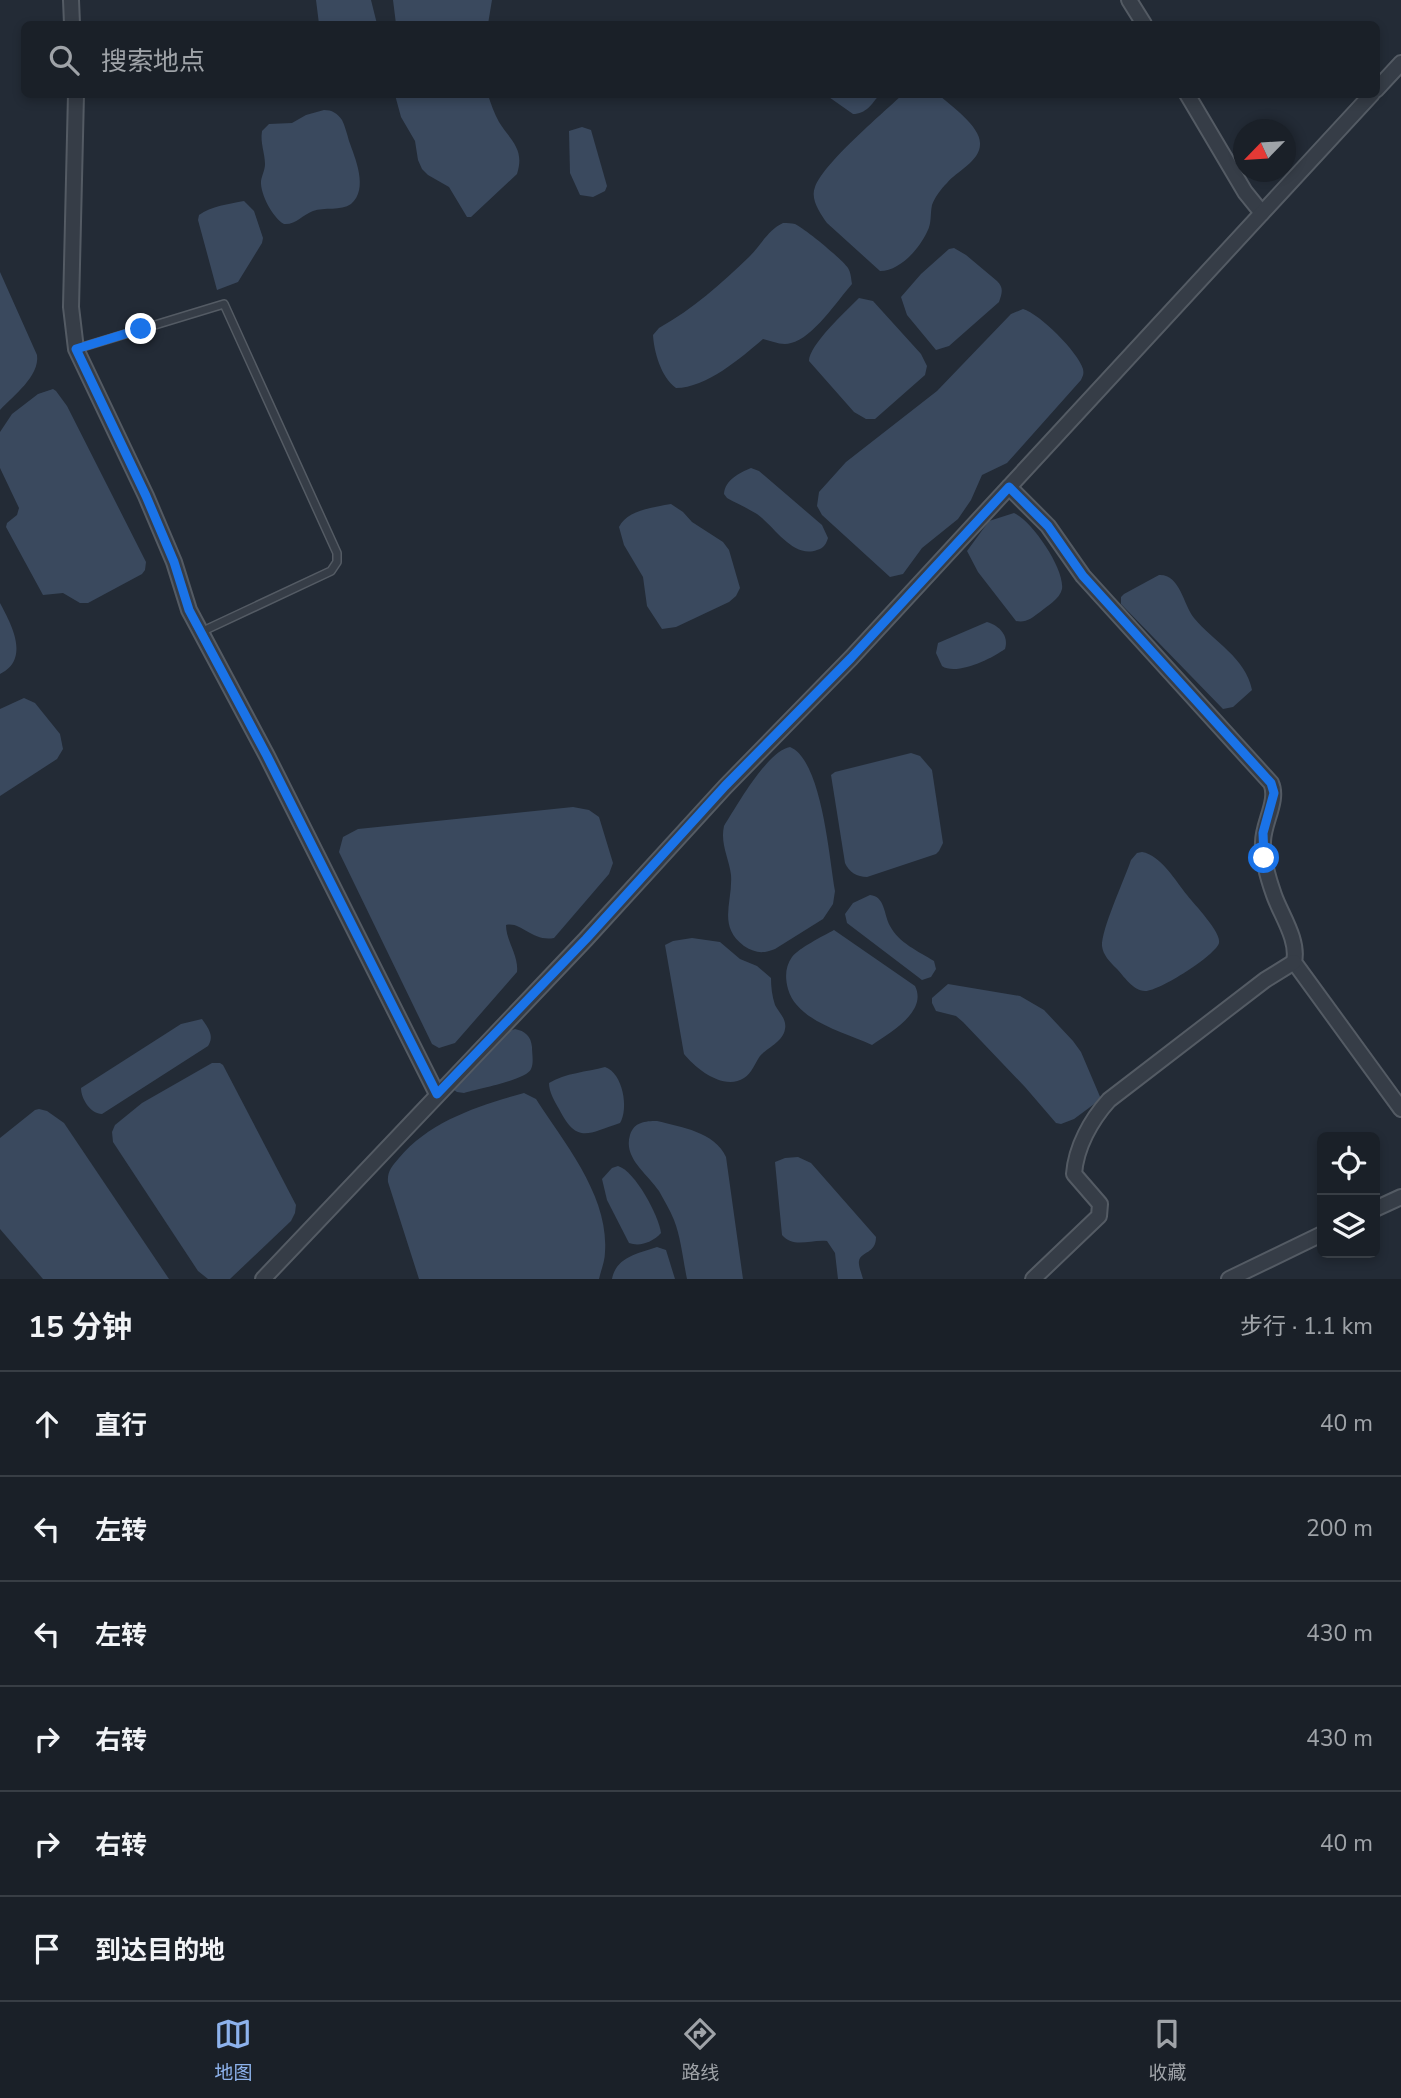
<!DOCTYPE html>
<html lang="zh">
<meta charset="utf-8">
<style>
:root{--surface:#1a2028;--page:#272d34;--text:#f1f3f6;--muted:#9fa3a8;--line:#383e45;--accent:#8db2ec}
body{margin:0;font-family:"Nunito Sans","Noto Sans SC",sans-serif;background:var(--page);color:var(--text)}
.controls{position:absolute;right:21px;bottom:21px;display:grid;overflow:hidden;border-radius:10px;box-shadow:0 4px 10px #0003}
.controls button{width:63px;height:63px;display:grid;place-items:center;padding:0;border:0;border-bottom:2px solid var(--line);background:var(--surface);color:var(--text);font:35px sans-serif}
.compass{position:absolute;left:1233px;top:119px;width:63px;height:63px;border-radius:50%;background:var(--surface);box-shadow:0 4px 10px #0003;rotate:245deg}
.stop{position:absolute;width:21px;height:21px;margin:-16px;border:5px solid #1a73e8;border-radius:50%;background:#fff}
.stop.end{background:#1a73e8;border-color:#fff;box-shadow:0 2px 7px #0008}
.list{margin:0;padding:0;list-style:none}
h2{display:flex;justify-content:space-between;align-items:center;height:91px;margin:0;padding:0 28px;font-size:30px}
h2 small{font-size:23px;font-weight:400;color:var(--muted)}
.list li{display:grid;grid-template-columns:46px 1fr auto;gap:21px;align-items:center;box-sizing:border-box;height:105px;padding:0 28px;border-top:2px solid var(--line)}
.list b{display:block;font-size:26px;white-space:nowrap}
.list em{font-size:23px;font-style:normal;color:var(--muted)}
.icon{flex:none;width:38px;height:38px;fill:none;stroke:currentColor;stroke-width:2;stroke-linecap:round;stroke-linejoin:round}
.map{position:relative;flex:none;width:1401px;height:1279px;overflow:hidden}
.search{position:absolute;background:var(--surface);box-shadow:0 4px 10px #0003;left:21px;right:21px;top:21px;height:77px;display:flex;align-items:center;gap:18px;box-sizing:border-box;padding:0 24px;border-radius:10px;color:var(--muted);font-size:26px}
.sheet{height:721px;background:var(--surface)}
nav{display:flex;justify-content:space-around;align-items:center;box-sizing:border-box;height:98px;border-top:2px solid var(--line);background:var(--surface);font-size:19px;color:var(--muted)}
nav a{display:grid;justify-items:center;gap:4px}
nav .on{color:var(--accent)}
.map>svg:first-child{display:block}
.water{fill:#3a495e}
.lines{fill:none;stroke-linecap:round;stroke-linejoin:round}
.service-casing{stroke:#545b64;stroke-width:10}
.minor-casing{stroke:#545b64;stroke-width:18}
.service{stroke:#363d47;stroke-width:7}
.minor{stroke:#363d47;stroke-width:14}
.route{stroke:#1a73e8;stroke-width:9}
</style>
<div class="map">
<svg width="1401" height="1279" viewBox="0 0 1401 1279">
<rect width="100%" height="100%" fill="#232b36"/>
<g class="water">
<path d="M316 0H371L377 24H319Z"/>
<path d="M393 0H492L488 24H396Z"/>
<path d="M395 95H488C491 104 494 113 499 122 511 141 525 149 517 174L471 217H467L449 187 428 175 422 169 418 160 415 141 401 117Z"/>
<path d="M826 95H879C872 104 866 114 853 114Z"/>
<path d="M902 95H939C951 106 980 126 980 143 981 161 957 171 947 183 941 189 935 197 932 205 930 214 932 223 927 232 919 249 900 271 880 271L827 223C820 213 810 199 815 187 824 163 881 115 902 95Z"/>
<path d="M324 110C332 110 337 113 342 120 345 126 347 134 349 141 355 158 369 189 351 204 341 211 324 207 313 211 302 215 296 225 284 224 273 218 260 194 261 181 262 175 265 170 265 164 265 153 260 143 262 131L269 124 292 123 306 115Z"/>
<path d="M582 127 591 130 607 186 605 191 593 197 580 195 570 173 569 131Z"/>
<path d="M244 201 254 211 263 238 262 243 238 282 217 290 198 220 199 215C211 206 229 204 244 201Z"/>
<path d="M783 223C788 223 791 223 795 224 804 228 842 259 848 268 851 273 851 278 852 284 837 301 813 338 791 343 782 346 772 341 763 339 741 358 706 388 676 388 661 377 654 352 653 335L659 328C693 309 721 284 749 257 761 245 768 230 783 223Z"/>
<path d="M954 248 966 255 997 281C1004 288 1002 293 999 302L949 346 936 350 907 315 901 297 921 274 949 249Z"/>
<path d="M0 272 37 355C40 376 13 396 0 410Z"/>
<path d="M859 298 873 301 921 354 927 366 925 375 875 419H866L854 412 809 361C809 345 847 310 859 298Z"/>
<path d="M1023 309C1040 314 1078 352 1083 369 1084 375 1083 375 1081 380L1007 463 982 475 971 500 958 519 922 548 903 574 890 577 822 515 817 506 819 492 846 462 937 391 1011 314Z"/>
<path d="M53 389 56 391 67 406 146 562 145 570 142 574 88 603H80L63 593 43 595 6 527 7 523 17 515 19 508 0 468V432L12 414 38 394Z"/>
<path d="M751 468 759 471 822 525 828 538C826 544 824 548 817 550 793 559 774 526 757 514 747 508 736 503 727 498L724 494C725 480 739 473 751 468Z"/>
<path d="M671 504 683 512 692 522 723 542 729 550 740 588 736 596 729 602 676 627 662 629 647 606 643 577 624 545 619 527C627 510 655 507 671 504Z"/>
<path d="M1014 513C1032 521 1065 569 1062 589 1060 599 1047 606 1040 612 1032 618 1026 623 1016 621L978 572 967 551 989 521Z"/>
<path d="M1159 575C1180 574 1183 604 1194 618 1213 641 1246 658 1252 690L1233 707 1223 709 1121 604V597L1124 594Z"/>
<path d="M0 603C11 624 31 659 0 674Z"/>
<path d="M987 622C1000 626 1009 636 1005 649 991 659 956 676 942 666L936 653 938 643Z"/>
<path d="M24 698 35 703 60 734 63 749 57 759 0 796V709Z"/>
<path d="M790 747C822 760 829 858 835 891L833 904 823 919 775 949C763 954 755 953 744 946 717 926 733 902 731 875 729 858 720 844 724 826 737 806 767 751 790 747Z"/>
<path d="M911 753 920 756 932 770 943 843 939 851 936 854 867 877C857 877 849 872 845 863L831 775 835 772Z"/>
<path d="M573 807 589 810 599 817 613 863 609 874 554 938C532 942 521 921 506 925 506 941 519 956 517 972L455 1043 439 1048 432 1044 339 852 343 837 358 829Z"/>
<path d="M1142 852C1161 855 1176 882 1187 895 1194 904 1222 933 1219 943 1216 955 1158 992 1145 991 1133 991 1124 976 1116 968 1110 962 1103 955 1102 946 1101 930 1125 878 1131 860L1137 853Z"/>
<path d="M870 895C885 896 884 915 890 926 899 943 918 951 934 961L936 969 931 977 922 980 847 923 845 914 853 903Z"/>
<path d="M834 930 915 986C928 1012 889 1033 872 1045 844 1032 797 1021 788 989 785 978 785 967 792 957 799 948 823 936 834 930Z"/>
<path d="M692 938 720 942 740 959 757 966 771 978C771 987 772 996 775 1005 779 1013 787 1019 785 1029 783 1042 768 1047 760 1056 755 1063 752 1073 744 1078 724 1091 696 1069 684 1054L665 945 673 941Z"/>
<path d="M948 984 1020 996 1044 1010 1073 1041 1081 1052 1101 1099 1074 1119 1061 1124 1056 1123 1025 1087 963 1022 956 1016 936 1011 932 1003V998Z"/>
<path d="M202 1019C208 1028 215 1036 208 1046L102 1114C91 1114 81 1099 81 1088L181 1024Z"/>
<path d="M515 1029C525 1031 531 1036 532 1047 532 1054 534 1063 531 1069 527 1080 476 1089 464 1093L457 1092 454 1090V1086L507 1032Z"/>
<path d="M212 1063H220L223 1065 296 1205 295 1213 291 1221 230 1279H208L198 1271 113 1142 112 1132 115 1125 142 1103Z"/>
<path d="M605 1067C623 1073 629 1109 620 1123 587 1134 577 1144 559 1109 554 1100 549 1092 549 1083 565 1073 587 1072 605 1067Z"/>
<path d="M524 1093 536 1099C565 1144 609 1196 605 1252 605 1261 601 1270 599 1279H419L388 1182C387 1172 392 1166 399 1158 430 1121 478 1106 524 1093Z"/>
<path d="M39 1109 47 1111 64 1123 169 1279H43L0 1229V1138L35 1110Z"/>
<path d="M657 1121C681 1127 715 1132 726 1157L743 1279H687C683 1260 681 1238 674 1220 670 1210 664 1200 659 1191 647 1173 623 1158 630 1135 634 1122 645 1121 657 1121Z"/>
<path d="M798 1157 811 1163 876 1237C876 1254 861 1251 859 1261 858 1265 862 1275 863 1279H838L835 1253 827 1241C811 1239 794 1249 782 1235L775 1162 785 1158Z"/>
<path d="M618 1166C635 1171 659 1216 661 1233 653 1242 640 1247 629 1243L607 1200 602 1179 612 1168Z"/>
<path d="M657 1247 666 1250 675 1279H612C616 1257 639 1253 657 1247Z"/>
</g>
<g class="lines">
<defs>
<path id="service" d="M76 349 224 304 337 553V562L331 571 201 632"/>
<g id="minor">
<path d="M71 0 72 24"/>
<path d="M1129 0 1144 24"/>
<path d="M1376 90 1401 63"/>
<path d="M76 94 71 307 76 349 146 496 174 562 189 610 267 756 437 1094"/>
<path d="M1187 94 1245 192 1262 213"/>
<path d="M1009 487 1048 526 1083 576 1271 783C1279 800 1263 823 1263 842 1262 859 1268 878 1274 895 1281 915 1299 940 1294 962L1401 1109"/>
<path d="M1375 1209 1401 1197"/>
<path d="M263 1279 586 939 725 787 851 658 1372 94"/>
<path d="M1033 1279 1099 1216 1100 1204 1074 1174C1076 1147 1091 1120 1109 1100L1265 980 1294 962"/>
<path d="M1229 1279 1322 1234"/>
</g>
</defs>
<use href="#service" class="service-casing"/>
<use href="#minor" class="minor-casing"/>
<use href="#service" class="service"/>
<use href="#minor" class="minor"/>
</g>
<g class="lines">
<path class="route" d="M141 329 76 349 146 496 174 562 189 610 267 756 437 1094 586 939 725 786 851 658 1009 487 1048 526 1083 576 1271 783 1274 793 1263 833 1264 858"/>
</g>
</svg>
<div class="controls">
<button><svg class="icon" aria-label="locate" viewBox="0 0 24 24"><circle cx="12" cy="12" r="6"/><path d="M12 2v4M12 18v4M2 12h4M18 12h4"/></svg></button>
<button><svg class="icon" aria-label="layers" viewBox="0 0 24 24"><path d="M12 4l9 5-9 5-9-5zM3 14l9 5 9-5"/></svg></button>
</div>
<svg class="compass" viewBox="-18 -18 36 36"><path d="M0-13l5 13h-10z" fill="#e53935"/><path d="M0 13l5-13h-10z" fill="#9fa3a8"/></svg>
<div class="stop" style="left:1264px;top:858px"></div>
<div class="stop end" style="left:141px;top:329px"></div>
<div class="search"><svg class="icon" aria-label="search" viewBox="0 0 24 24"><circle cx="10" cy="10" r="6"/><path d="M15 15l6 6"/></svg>搜索地点</div>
</div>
<section class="sheet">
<h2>15 分钟<small>步行 · 1.1 km</small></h2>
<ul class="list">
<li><svg class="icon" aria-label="ahead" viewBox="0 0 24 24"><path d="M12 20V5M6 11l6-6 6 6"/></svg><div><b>直行</b></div><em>40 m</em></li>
<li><svg class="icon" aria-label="left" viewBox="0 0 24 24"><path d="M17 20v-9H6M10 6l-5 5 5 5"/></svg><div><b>左转</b></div><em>200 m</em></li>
<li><svg class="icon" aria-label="left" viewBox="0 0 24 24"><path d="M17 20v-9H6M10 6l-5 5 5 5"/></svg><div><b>左转</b></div><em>430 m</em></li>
<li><svg class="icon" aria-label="right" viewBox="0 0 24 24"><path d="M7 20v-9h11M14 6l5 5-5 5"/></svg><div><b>右转</b></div><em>430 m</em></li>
<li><svg class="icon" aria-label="right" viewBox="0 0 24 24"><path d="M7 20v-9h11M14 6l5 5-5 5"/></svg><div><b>右转</b></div><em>40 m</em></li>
<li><svg class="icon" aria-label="arrive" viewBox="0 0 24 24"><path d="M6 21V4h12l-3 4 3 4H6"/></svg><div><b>到达目的地</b></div></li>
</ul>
</section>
<nav>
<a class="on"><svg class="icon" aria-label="map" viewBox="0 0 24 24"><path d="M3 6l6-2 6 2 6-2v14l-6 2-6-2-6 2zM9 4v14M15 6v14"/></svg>地图</a>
<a><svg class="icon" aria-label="directions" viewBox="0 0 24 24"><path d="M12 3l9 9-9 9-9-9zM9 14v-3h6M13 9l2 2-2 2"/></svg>路线</a>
<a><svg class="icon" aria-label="saved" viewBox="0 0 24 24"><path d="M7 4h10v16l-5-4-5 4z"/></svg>收藏</a>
</nav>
